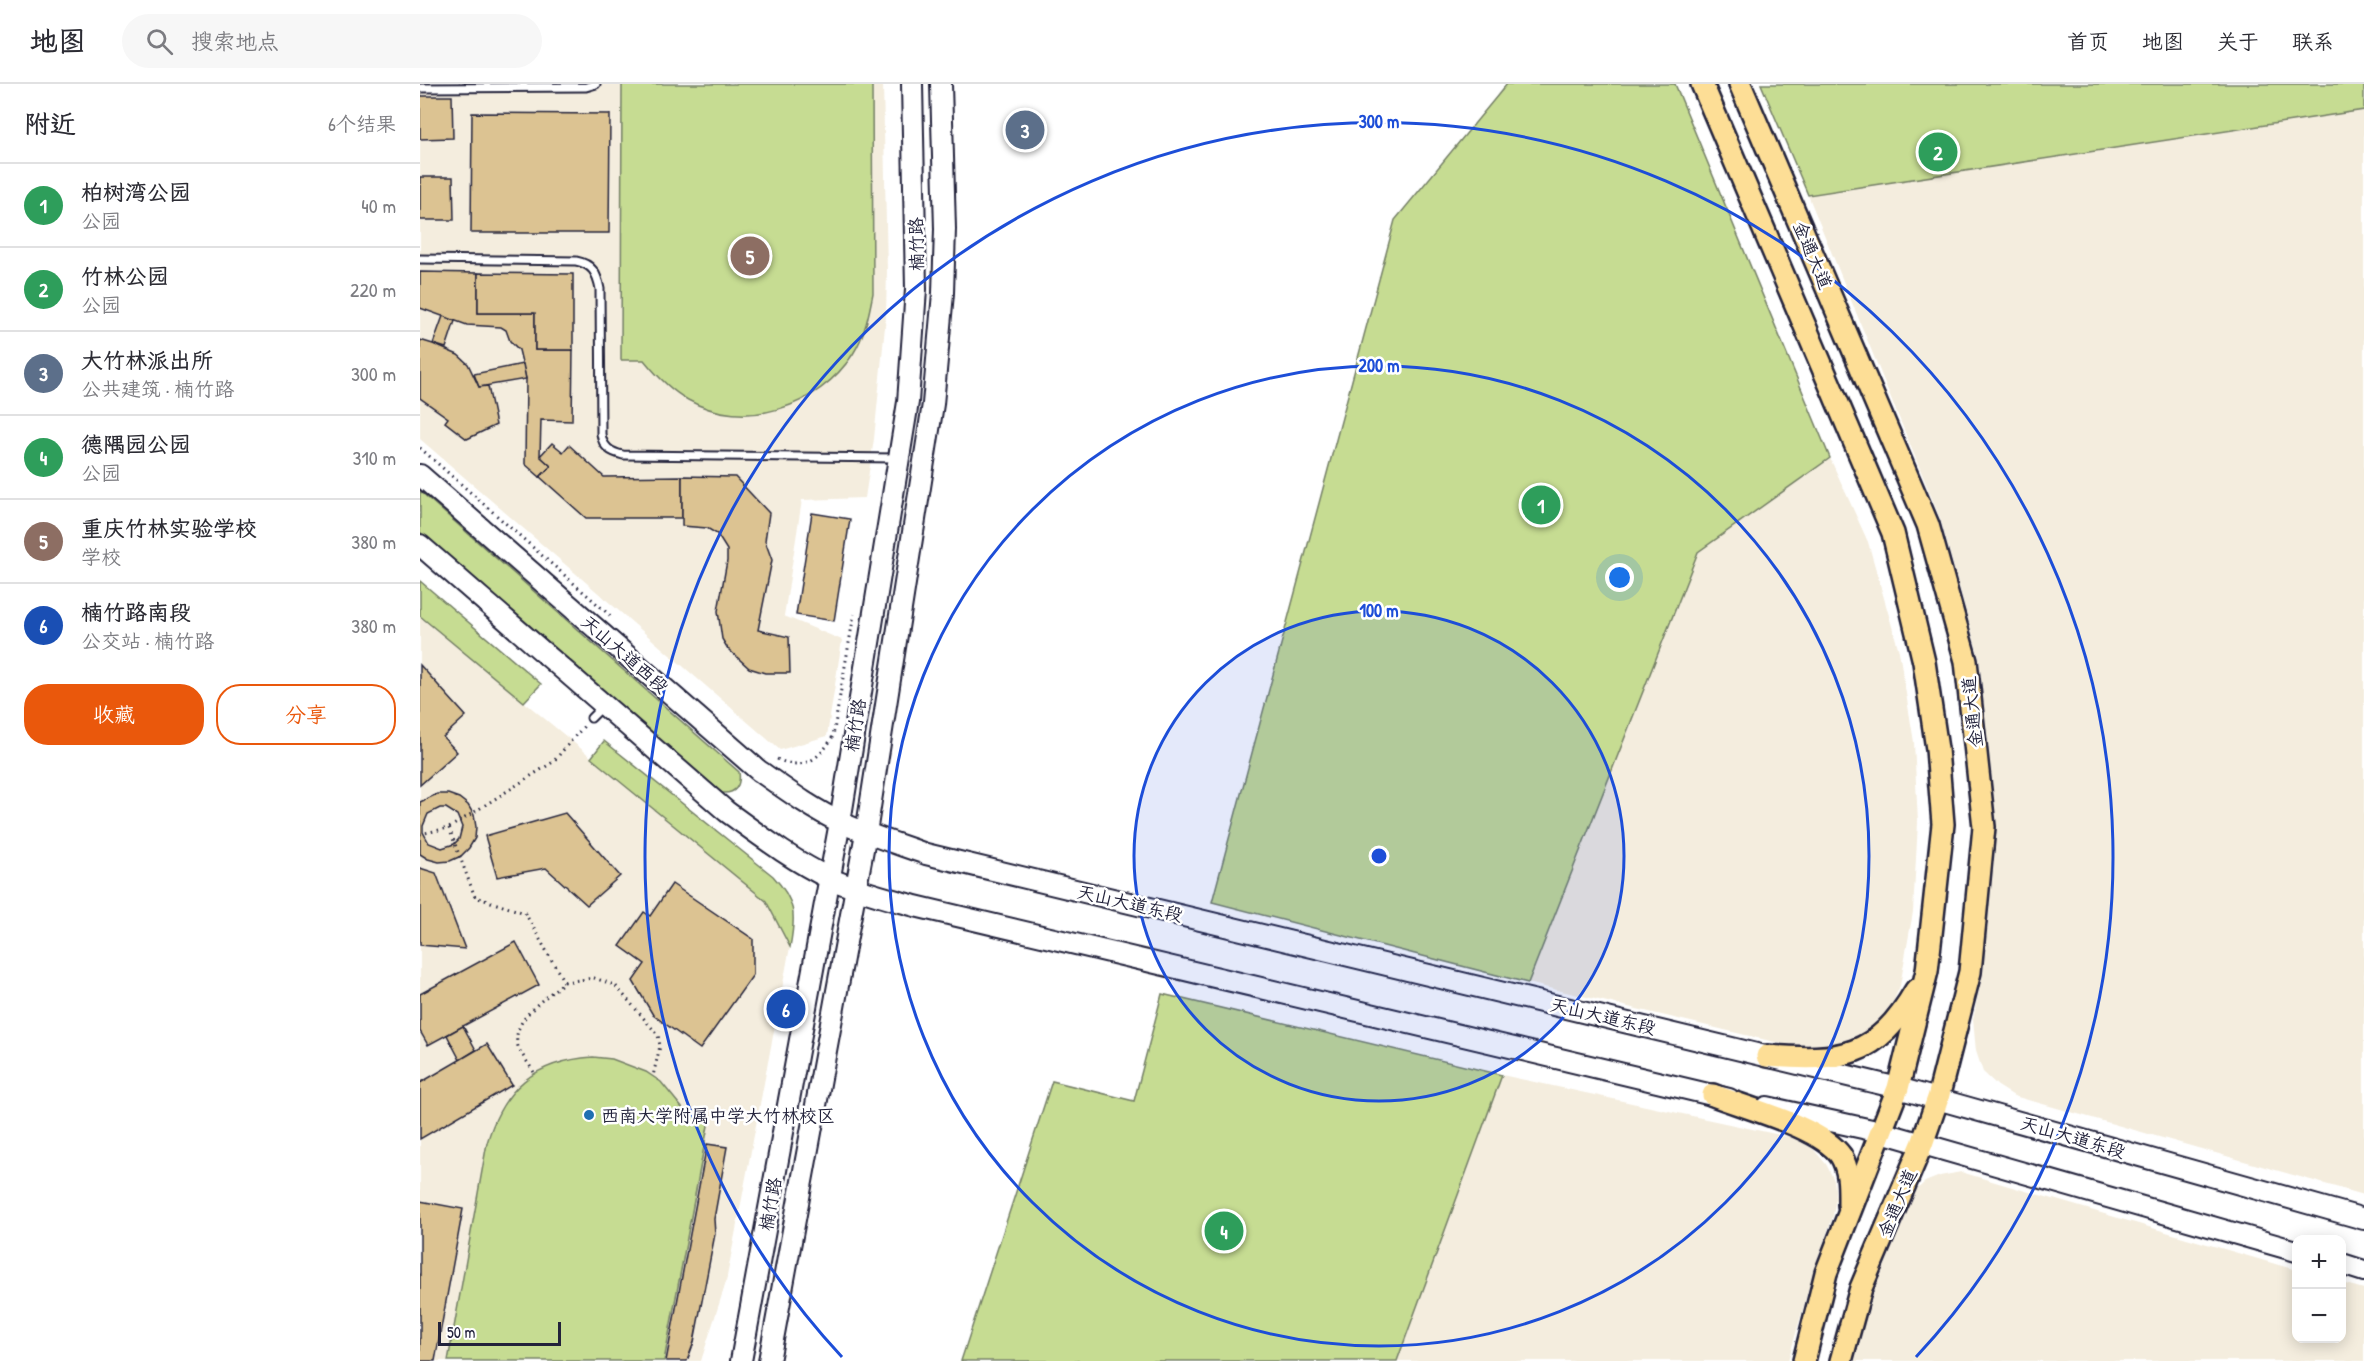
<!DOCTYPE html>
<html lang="zh">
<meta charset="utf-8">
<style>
:root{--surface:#fff;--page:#f7f7f7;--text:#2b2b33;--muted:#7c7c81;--line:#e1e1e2;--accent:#ea580c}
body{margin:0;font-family:"Patrick Hand","LXGW WenKai TC",sans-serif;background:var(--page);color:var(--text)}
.controls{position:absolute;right:18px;bottom:18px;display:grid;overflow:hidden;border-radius:12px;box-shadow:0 3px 15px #0003}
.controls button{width:54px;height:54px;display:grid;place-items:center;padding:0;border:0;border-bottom:2px solid var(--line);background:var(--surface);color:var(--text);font:30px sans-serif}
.scale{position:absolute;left:18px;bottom:15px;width:123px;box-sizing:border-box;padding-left:6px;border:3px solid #22223b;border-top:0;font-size:16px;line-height:21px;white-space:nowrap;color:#22223b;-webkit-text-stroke:4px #fff;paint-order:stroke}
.you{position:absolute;left:1200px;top:494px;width:21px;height:21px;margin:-15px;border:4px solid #fff;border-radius:50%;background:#1a73e8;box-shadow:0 0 0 9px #1a73e833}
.badge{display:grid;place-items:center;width:39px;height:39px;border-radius:50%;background:var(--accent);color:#fff;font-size:20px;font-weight:700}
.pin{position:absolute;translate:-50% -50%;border:3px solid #fff;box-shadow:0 2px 6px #0006}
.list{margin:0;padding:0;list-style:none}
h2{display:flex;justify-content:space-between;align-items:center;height:78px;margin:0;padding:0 24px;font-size:26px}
h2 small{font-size:20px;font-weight:400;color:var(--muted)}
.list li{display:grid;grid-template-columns:39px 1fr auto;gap:18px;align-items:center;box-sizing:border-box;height:84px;padding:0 24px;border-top:2px solid var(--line)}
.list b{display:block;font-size:22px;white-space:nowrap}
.list p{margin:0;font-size:20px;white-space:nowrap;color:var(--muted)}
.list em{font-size:20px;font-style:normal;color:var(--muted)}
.actions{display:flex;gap:12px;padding:18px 24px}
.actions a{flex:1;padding:14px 0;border:2px solid var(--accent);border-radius:24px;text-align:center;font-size:21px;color:var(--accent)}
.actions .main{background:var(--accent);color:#fff}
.icon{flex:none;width:33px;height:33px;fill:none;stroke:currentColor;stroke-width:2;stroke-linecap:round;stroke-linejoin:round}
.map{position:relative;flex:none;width:1944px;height:1277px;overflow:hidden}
header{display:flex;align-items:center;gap:36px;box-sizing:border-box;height:84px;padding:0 30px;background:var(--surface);border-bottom:2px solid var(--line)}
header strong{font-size:28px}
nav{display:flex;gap:33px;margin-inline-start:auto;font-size:21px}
.search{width:420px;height:54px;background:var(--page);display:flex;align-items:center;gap:15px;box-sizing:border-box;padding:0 21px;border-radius:33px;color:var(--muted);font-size:22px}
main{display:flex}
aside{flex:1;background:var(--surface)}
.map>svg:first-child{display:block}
.built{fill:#f4edde}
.green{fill:#c6dc92;stroke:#747f66;stroke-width:1.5}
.building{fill:#dcc392;stroke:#22223b;stroke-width:1.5;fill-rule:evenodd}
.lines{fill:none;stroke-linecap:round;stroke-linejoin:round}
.lane-casing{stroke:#22223b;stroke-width:11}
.secondary-casing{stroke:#22223b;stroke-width:24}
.primary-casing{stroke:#22223b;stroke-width:26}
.path{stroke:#22223b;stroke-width:3;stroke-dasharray:1.5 4.5;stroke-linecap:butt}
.lane{stroke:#fff;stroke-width:7}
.secondary{stroke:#fff;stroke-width:20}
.primary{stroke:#fdde96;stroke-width:21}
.ring{fill:none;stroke:#1d4ed8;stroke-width:3}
.poi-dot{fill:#1f6fb2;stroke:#fff;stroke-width:2}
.labels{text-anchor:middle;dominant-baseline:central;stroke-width:5;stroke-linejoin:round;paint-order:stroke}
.street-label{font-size:18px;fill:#22223b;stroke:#fff}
.poi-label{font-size:18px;fill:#22223b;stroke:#fff;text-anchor:start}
.centre{fill:#1d4ed8;stroke:#fff;stroke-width:3}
.ring-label{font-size:18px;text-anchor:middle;font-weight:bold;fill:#1d4ed8;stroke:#fff;stroke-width:5;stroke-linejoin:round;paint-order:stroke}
</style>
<header>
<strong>地图</strong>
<div class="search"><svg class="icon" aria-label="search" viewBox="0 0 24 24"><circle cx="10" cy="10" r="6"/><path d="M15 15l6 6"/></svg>搜索地点</div>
<nav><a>首页</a><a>地图</a><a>关于</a><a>联系</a></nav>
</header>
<main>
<aside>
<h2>附近<small>6个结果</small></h2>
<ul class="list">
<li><span class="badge" style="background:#2e9e5b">1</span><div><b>柏树湾公园</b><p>公园</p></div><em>40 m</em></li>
<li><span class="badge" style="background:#2e9e5b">2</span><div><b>竹林公园</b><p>公园</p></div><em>220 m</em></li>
<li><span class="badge" style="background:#5c6f8a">3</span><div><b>大竹林派出所</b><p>公共建筑 · 楠竹路</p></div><em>300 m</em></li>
<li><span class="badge" style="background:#2e9e5b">4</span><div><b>德隅园公园</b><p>公园</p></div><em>310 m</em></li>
<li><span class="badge" style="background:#8d6e63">5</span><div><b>重庆竹林实验学校</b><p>学校</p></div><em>380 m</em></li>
<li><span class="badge" style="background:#1a4fb4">6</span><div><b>楠竹路南段</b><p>公交站 · 楠竹路</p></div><em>380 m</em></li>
</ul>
<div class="actions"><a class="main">收藏</a><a>分享</a></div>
</aside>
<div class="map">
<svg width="1944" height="1277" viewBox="0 0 1944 1277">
<rect width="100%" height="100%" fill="#fff"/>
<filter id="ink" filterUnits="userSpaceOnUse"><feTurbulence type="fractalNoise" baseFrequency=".0167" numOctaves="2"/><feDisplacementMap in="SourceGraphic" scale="12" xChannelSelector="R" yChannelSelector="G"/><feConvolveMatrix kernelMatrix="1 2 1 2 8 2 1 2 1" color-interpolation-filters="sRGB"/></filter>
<g filter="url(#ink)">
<g class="built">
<path d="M0 0H463L467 186 466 232 454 355 445 414 382 416 364 532 422 556 407 652 360 666 0 355Z"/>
<path d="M1944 26V1111L1594 1012 1578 1002 1563 988 1556 967 1553 936 1562 891 1575 742 1559 574 1520 434 1388 111Z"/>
<path d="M1410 374 1448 458 1479 567 1494 658 1498 739 1493 828 1480 902 1468 929 1452 947 1432 958 1411 963 1384 965 1108 899 1278 468Z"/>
<path d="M0 532 346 817 370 863 306 1198 281 1277H0Z"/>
<path d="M1082 991 1378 1055 1394 1066 1406 1080 1414 1096 1416 1114 1413 1132 1394 1186 1368 1277H977Z"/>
<path d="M1541 1088 1876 1186V1254H1922V1199L1944 1205V1277H1429L1447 1208 1490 1112 1505 1098 1520 1092Z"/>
</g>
<g class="green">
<path d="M202 0H452L453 209C449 230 445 251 433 270 399 323 325 348 268 316 250 306 237 292 224 276H201Z"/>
<path d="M1087 0H1255L1410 374 1278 468 1108 899 792 818 975 136Z"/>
<path d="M1341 0H1944V26L1388 111Z"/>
<path d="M0 407 319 688C321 701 316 710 302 709L0 448Z"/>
<path d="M0 497 121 600 104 618 0 532Z"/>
<path d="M184 657 353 792C376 817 376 831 370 863L346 817 171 674Z"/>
<path d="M742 910 1082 991 977 1277H541L632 997 714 1017Z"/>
<path d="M173 973 192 975 226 988 241 998 263 1025 290 1031 244 1277H28L67 1059C83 1004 115 977 173 973Z"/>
</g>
<g class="building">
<path d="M0 12H32L33 54 0 55Z"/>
<path d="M52 29 190 30 189 149H51Z"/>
<path d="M0 93H33L34 136H0Z"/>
<path d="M0 188 58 189V229H115V266H153L152 337 121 336 120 372 131 382 120 393 105 380 106 295 99 266 90 257 86 246 81 243 47 241 0 224Z"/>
<path d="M58 189 153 190V266H115V229H58Z"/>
<path d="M23 232 35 237 26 264 13 260Z"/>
<path d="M0 256 13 260 38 271 48 280 59 303 68 302 76 341 47 355 25 338 28 334 0 314Z"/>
<path d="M103 280 106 295 59 303 54 290Z"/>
<path d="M132 359 143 368 149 361 184 393 262 392V434H166L120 393 131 382 120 372Z"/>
<path d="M262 392 315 393 349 429 345 457 352 476 338 546 369 553 370 589H345L329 584 308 565 302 555 298 527 307 477V466L297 450 287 444 262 442Z"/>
<path d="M392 429 430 435 414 537 376 531Z"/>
<path d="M0 581 46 632 23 653 37 668 0 701Z"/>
<path d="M17 710H28L39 714 48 721 54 731 56 743 55 754 49 764 41 772 30 777 19 778 8 775 0 770V718ZM20 724H26L37 731 42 743 39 755 34 760 22 764 9 759 3 748V742L8 730Z"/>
<path d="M145 729 200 792 167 821 126 784 77 793 65 752Z"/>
<path d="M0 784 16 789 45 865 0 861Z"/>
<path d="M252 800 333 855V891L280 965 233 931 213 897 225 880 200 862 224 828 230 832Z"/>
<path d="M96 858 119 901 8 961 0 947V910Z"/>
<path d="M43 942 56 966 40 976 27 951Z"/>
<path d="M67 960 92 1001 0 1055V999Z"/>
<path d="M287 1060 307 1063 294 1135 295 1150 274 1258 267 1277H246Z"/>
<path d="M0 1117 43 1125 15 1277H0Z"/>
</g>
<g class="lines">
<defs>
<g id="lane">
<path d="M0 4 166 3 176 0"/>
<path d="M0 175 156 177C172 180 177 189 180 205L181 350C183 363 190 368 203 371L478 374"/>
<path d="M171 634 183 622"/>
</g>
<g id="secondary">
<path d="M0 391 338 686C365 705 392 725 422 739 449 751 478 760 506 770L1478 1004 1944 1135"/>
<path d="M0 461 306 727C339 751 373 777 411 795 438 807 467 814 495 822L1309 1015"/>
<path d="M1347 1023 1461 1048 1876 1167"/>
<path d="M1922 1180 1944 1187"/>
<path d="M321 1277 420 738 488 318 496 205 492 0"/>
<path d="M349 1277 446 749 513 320 523 209 525 145 521 0"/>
</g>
<g id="primary">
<path d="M1282 0 1473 449 1504 578 1517 665 1523 740 1507 887 1478 1004 1406 1189 1384 1277"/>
<path d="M1320 0 1508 441 1546 577 1564 743 1550 888 1518 1014 1502 1060 1441 1204 1421 1277"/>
<path d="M1347 972C1421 977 1456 975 1496 906"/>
<path d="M1293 1011C1326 1024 1401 1043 1421 1072 1430 1087 1429 1104 1429 1121"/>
</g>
</defs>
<use href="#lane" class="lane-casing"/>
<use href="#secondary" class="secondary-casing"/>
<use href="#primary" class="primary-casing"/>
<g class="path">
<path d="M0 364 193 534"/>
<path d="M357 675C382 687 400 676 413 652L434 530"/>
<path d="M29 744 55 813 105 829 144 898C126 914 87 938 99 965 103 973 110 981 115 990"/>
<path d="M0 750 29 744 133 678 164 642"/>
<path d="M144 898 174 894 195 901 238 951 240 962 233 992"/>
</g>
<use href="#lane" class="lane"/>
<use href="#secondary" class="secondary"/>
<use href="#primary" class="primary"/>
</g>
</g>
<circle cx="959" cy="772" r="245" fill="#1d4ed8" fill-opacity=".12"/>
<g class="ring">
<circle cx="959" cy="772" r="245"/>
<circle cx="959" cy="772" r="490"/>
<path d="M422 1273A734 734 0 1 1 1496 1273"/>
</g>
<circle class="poi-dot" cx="169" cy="1031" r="6"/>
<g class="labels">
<g class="street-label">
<text transform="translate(496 160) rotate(-91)">楠竹路</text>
<text transform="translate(1393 171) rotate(67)">金通大道</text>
<text transform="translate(205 570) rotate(41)">天山大道西段</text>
<text transform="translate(1552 628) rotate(-96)">金通大道</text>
<text transform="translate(435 641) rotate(-81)">楠竹路</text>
<text transform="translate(710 819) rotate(13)">天山大道东段</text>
<text transform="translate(1183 932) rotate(13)">天山大道东段</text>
<text transform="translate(1653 1053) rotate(16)">天山大道东段</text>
<text transform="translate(1477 1119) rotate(-67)">金通大道</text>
<text transform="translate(350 1120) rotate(-80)">楠竹路</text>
</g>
<g class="poi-label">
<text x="181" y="1031">西南大学附属中学大竹林校区</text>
</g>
</g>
<circle cx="959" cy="772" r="9" class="centre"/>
<g class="ring-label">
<text x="959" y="44">300 m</text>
<text x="959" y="288">200 m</text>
<text x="959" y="533">100 m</text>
</g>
</svg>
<div class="controls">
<button>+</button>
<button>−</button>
</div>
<div class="scale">50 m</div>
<div class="you"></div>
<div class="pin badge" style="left:1121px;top:421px;background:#2e9e5b">1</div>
<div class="pin badge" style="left:1518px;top:68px;background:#2e9e5b">2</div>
<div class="pin badge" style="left:605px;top:46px;background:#5c6f8a">3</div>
<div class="pin badge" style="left:804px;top:1147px;background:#2e9e5b">4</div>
<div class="pin badge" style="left:330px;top:172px;background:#8d6e63">5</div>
<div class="pin badge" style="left:366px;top:925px;background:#1a4fb4">6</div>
</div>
</main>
